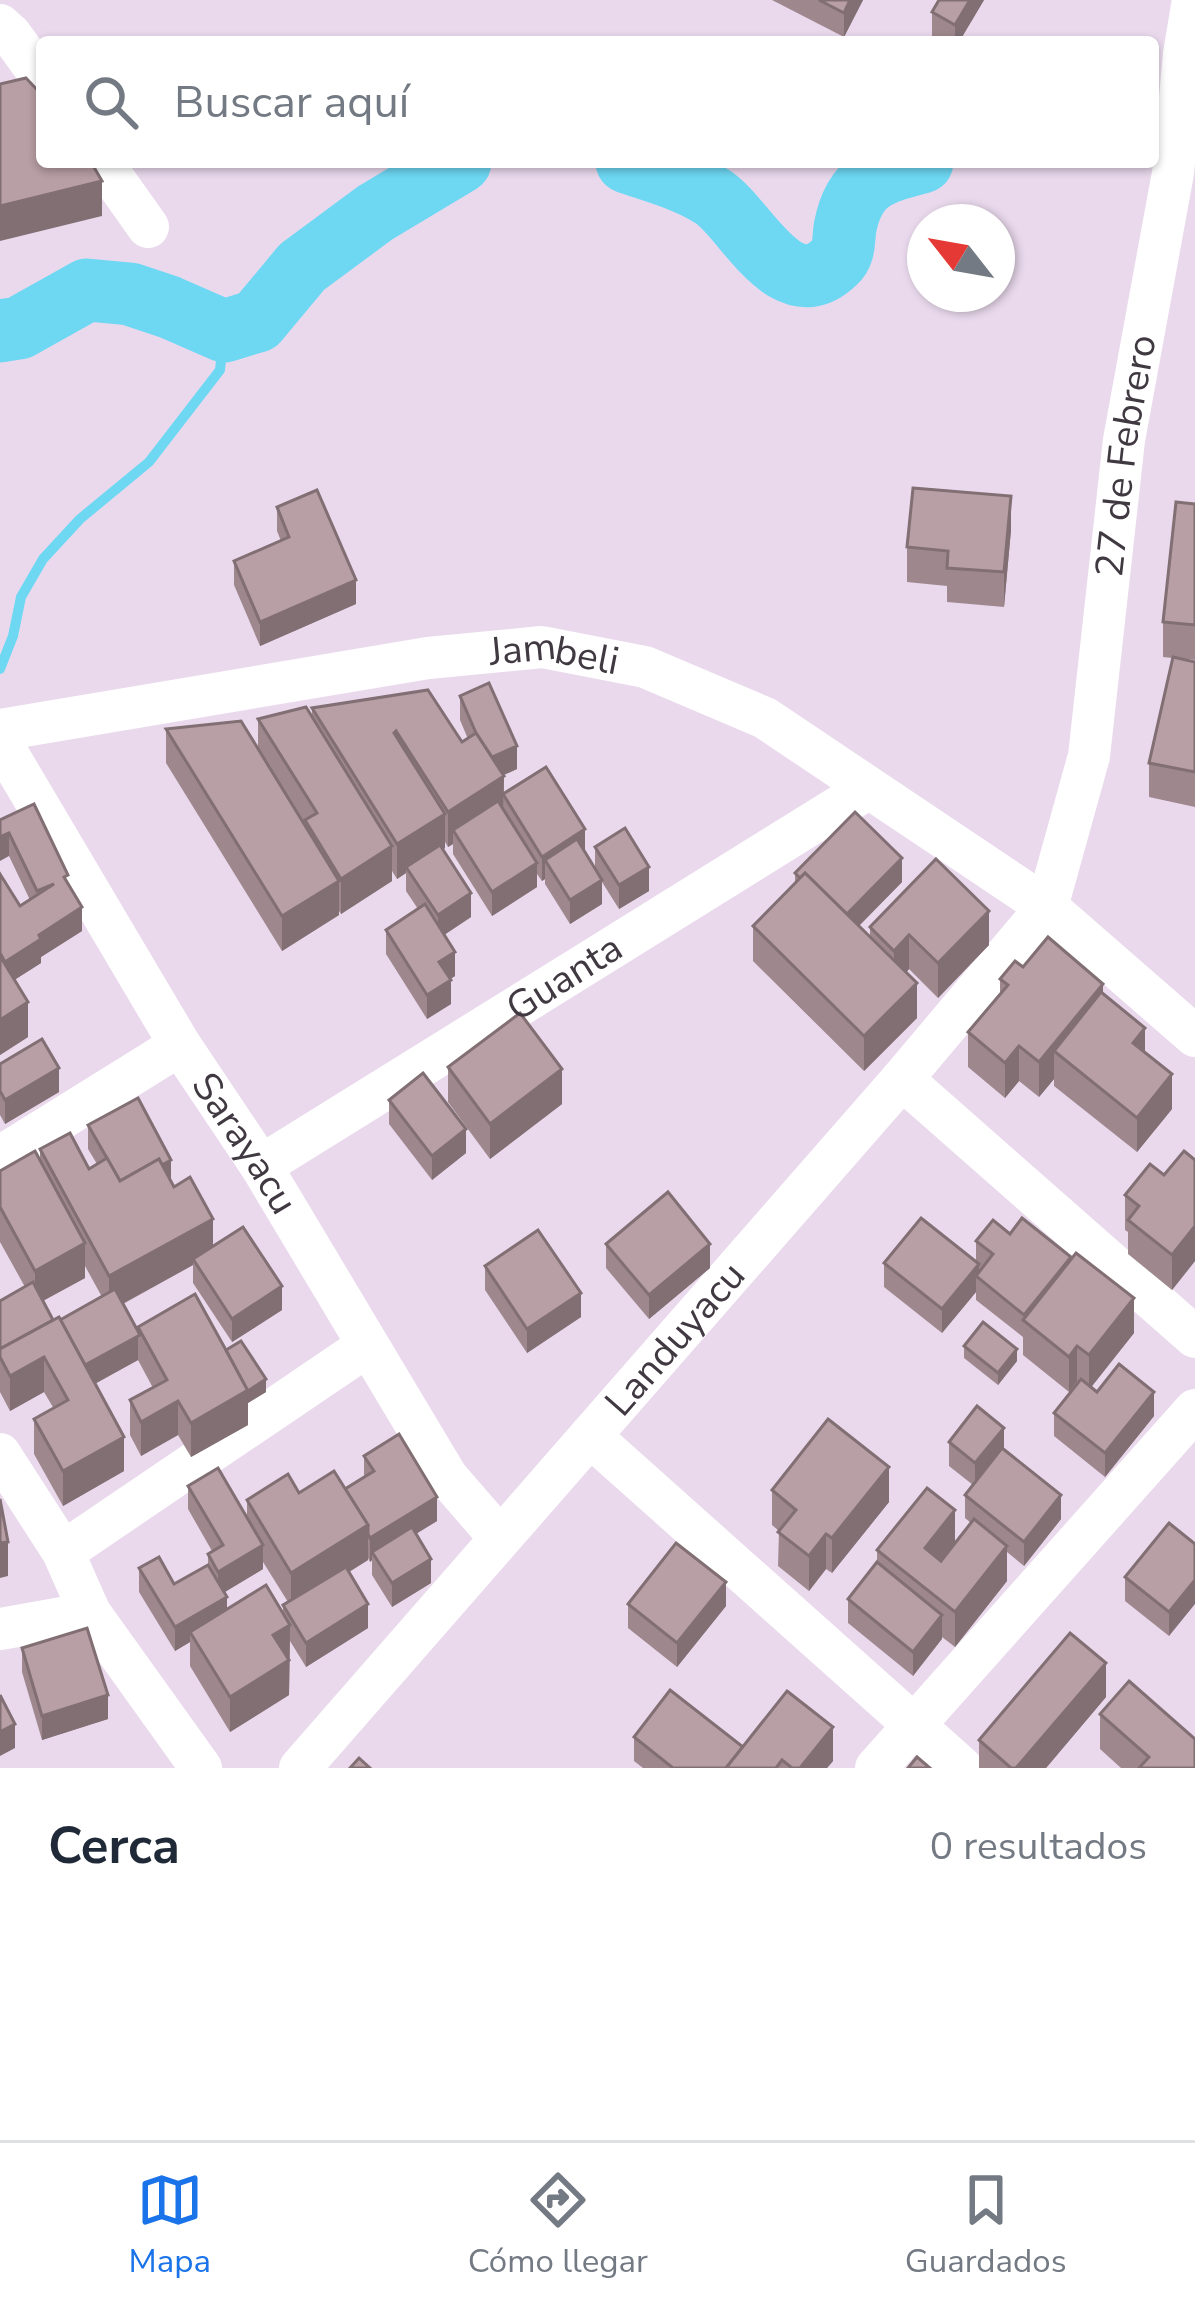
<!DOCTYPE html>
<html lang="es">
<meta charset="utf-8">
<style>
:root{--surface:#fff;--page:#f2f2f3;--text:#1f2937;--muted:#747a83;--line:#e0e1e3;--accent:#1a73e8}
body{margin:0;font-family:"Nunito Sans",sans-serif;background:var(--page);color:var(--text)}
.compass{position:absolute;left:907px;top:204px;width:108px;height:108px;border-radius:50%;background:var(--surface);box-shadow:0 3px 9px #0004;rotate:301deg}
.list{margin:0;padding:0;list-style:none}
h2{display:flex;justify-content:space-between;align-items:center;height:156px;margin:0;padding:0 48px;font-size:51px}
h2 small{font-size:39px;font-weight:400;color:var(--muted)}
.icon{flex:none;width:66px;height:66px;fill:none;stroke:currentColor;stroke-width:2;stroke-linecap:round;stroke-linejoin:round}
.map{position:relative;flex:none;width:1195px;height:1768px;overflow:hidden}
.search{position:absolute;background:var(--surface);box-shadow:0 3px 9px #0004;left:36px;right:36px;top:36px;height:132px;display:flex;align-items:center;gap:30px;box-sizing:border-box;padding:0 42px;border-radius:12px;color:var(--muted);font-size:45px}
.sheet{height:372px;background:var(--surface)}
nav{display:flex;justify-content:space-around;align-items:center;box-sizing:border-box;height:168px;border-top:3px solid var(--line);background:var(--surface);font-size:33px;color:var(--muted)}
nav a{display:grid;justify-items:center;gap:6px}
nav .on{color:var(--accent)}
.map>svg:first-child{display:block}
.lines{fill:none;stroke-linecap:round;stroke-linejoin:round}
.stream{stroke:#6ed8f3;stroke-width:10}
.river{stroke:#6ed8f3;stroke-width:63}
.minor{stroke:#fff;stroke-width:42}
.wall{fill:#9e888e;fill-rule:evenodd}
.shaded-wall{fill:#816f74}
.building{fill:#b89ea5;stroke:#816f74;stroke-width:3}
.labels{text-anchor:middle;dominant-baseline:central;stroke-width:9;stroke-linejoin:round;paint-order:stroke}
.street-label{font-size:39px;fill:#403941;stroke:#ead9ed}
</style>
<div class="map">
<svg width="1195" height="1768" viewBox="0 0 1195 1768">
<rect width="100%" height="100%" fill="#ead9ed"/>
<g class="lines">
<path class="stream" d="M0 669 13 636 21 597 43 559 80 519 149 462 220 370 224 331"/>
<g class="river">
<path d="M627 162C656 172 687 180 713 197 746 219 786 310 835 262 845 253 843 241 845 228 854 179 880 173 922 162"/>
<path d="M0 331 19 328 87 290 130 294 169 307 224 331 257 321 302 267 375 213 460 162"/>
</g>
<g class="minor">
<path d="M0 25 11 35 42 78"/>
<path d="M102 162 148 227"/>
<path id="s1" d="M0 730 428 658 542 647 645 667 765 718 1047 907 1195 1036"/>
<path id="s2" d="M0 741 180 1045 261 1166 447 1477 500 1538"/>
<path d="M902 1079 1195 1337"/>
<path d="M0 1157 180 1045"/>
<path id="s3" d="M261 1166 869 788"/>
<path d="M590 1436 962 1768"/>
<path d="M0 1454 63 1552 90 1613 201 1768"/>
<path d="M63 1552 367 1346"/>
<path d="M0 1629 90 1613"/>
<path id="s4" d="M300 1768 902 1079 1047 907 1089 756 1124 440 1173 173 1184 54 1193 0"/>
<path d="M876 1768 1195 1410"/>
</g>
</g>
<g class="wall">
<path d="M772 0H863L844 37Z"/>
<path d="M984 0 959 42H943L932 36V12Z"/>
<path d="M1195 504V660L1179 658 1195 662V807L1149 797V763L1172 658 1163 657V622Z"/>
<path d="M277 507 356 604 260 646 234 585V561L281 541 277 531Z"/>
<path d="M1011 530 1004 607 947 602V586L907 582V547Z"/>
<path d="M460 696 517 769 504 775V793L585 851 595 868V847L649 891 619 909 602 882V904L570 924 545 884V879L542 881 537 874V887L492 916 453 854V844L448 847 445 842V848L443 850 471 917 444 935 455 976 450 979 451 1004 427 1019 386 954V930L418 909 406 891V873L397 879 392 871V881L341 914 339 911V915L282 951 166 763V729L258 749V719L312 717V708L462 742 468 739 460 720Z"/>
<path d="M0 820 68 884 82 931 41 957V963L14 980 28 1037 0 1055V874L20 906 30 900 9 856Z"/>
<path d="M795 873 902 882 859 926 870 937V927L989 945 938 998 909 969 906 973 917 1018 864 1071 753 961V926L795 883Z"/>
<path d="M1023 967 1103 994 1145 1053 1172 1109 1137 1152 1054 1086V1079L1039 1097 1019 1081 1005 1098 968 1067V1032L1000 995V979Z"/>
<path d="M0 1064 59 1092 5 1124 0 1115Z"/>
<path d="M448 1067 562 1104 490 1159 448 1102Z"/>
<path d="M389 1100 466 1153 432 1180 389 1124Z"/>
<path d="M88 1125 171 1181 213 1246 282 1310 232 1342 193 1283V1265L123 1304 138 1332V1327L226 1350 266 1392 248 1403V1425L191 1457 178 1435 141 1456 130 1435V1400L153 1388 138 1360 95 1384 124 1471 63 1506 34 1454V1419L54 1409 44 1392 10 1411 0 1392V1301L25 1287 0 1242V1171L40 1161V1149L89 1169 97 1164 88 1149ZM85 1266 102 1297 60 1320H53L43 1301 85 1278Z"/>
<path d="M1195 1160V1261L1172 1290 1128 1254V1232L1125 1230V1195Z"/>
<path d="M1010 1234 1071 1260 1134 1333 1091 1387 1097 1392 1154 1416 1105 1477 1054 1436V1413L1078 1382 1069 1392 1023 1355V1337L976 1300V1292L942 1333 884 1287V1263L976 1262V1241Z"/>
<path d="M606 1244 710 1268 649 1319 606 1268Z"/>
<path d="M485 1266 581 1317 527 1353 485 1290Z"/>
<path d="M964 1346 1017 1361 998 1385 964 1358Z"/>
<path d="M949 1442 1004 1449 1061 1519 1024 1566 1007 1552V1581L955 1647 942 1637 913 1676 848 1623V1599L877 1562V1550L955 1543 971 1523 965 1518V1495L973 1485 949 1466Z"/>
<path d="M364 1456 437 1521 416 1534 431 1583 392 1607 372 1575V1560L370 1562 368 1558V1560L349 1572 368 1628 306 1667 290 1641 289 1695 230 1732 190 1666V1642L175 1651 139 1592V1568L174 1584 208 1565V1554L212 1551 188 1509V1486L247 1517V1500L345 1489 364 1477ZM263 1562 288 1602 283 1605V1613L227 1609 225 1592 263 1569Z"/>
<path d="M772 1490 889 1502 832 1573 826 1569 809 1591 778 1566 779 1531 772 1525Z"/>
<path d="M1195 1544 1169 1636 1125 1601V1577Z"/>
<path d="M628 1604 726 1606 677 1667 628 1628Z"/>
<path d="M22 1648 108 1719 42 1740 22 1672Z"/>
<path d="M1106 1697 1046 1768H979V1740Z"/>
<path d="M1100 1714 1195 1768H1121L1100 1749Z"/>
<path d="M634 1737 743 1747 833 1761 827 1768H643L634 1761Z"/>
</g>
<g class="shaded-wall">
<path d="M850 0H863L844 37V13Z"/>
<path d="M970 0H984L959 42H955V25Z"/>
<path d="M102 181V216L0 241V206Z"/>
<path d="M1011 496V530L1004 607V572Z"/>
<path d="M356 580V604L260 646V622Z"/>
<path d="M517 746V769L487 782V758Z"/>
<path d="M504 776 503 811 453 830V844L448 847V812Z"/>
<path d="M445 814V848L409 871 406 867V873L397 879V844Z"/>
<path d="M585 829V853L545 860V879L542 881V857Z"/>
<path d="M9 833V856L0 861V837Z"/>
<path d="M392 846V881L341 914V879Z"/>
<path d="M902 858V882L842 943V919Z"/>
<path d="M537 863V887L492 916V892Z"/>
<path d="M649 867V891L619 909V885Z"/>
<path d="M602 880V904L570 924V900Z"/>
<path d="M339 881V915L282 951V916Z"/>
<path d="M471 893V917L438 939V915Z"/>
<path d="M82 907V931L41 957V963L5 986V962L39 935Z"/>
<path d="M989 911V945L938 998V963Z"/>
<path d="M909 935V969L894 986V951Z"/>
<path d="M455 952V976L439 986V962Z"/>
<path d="M451 980V1004L427 1019V995Z"/>
<path d="M917 983V1018L864 1071V1036Z"/>
<path d="M1103 984V1019L1054 1051V1079L1039 1097V1062Z"/>
<path d="M28 1002V1037L0 1055V1020Z"/>
<path d="M1145 1028V1063L1133 1043Z"/>
<path d="M1019 1046V1081L1005 1098V1063Z"/>
<path d="M59 1068V1092L5 1124V1100Z"/>
<path d="M562 1069V1104L490 1159V1124Z"/>
<path d="M1172 1074V1109L1137 1152V1118Z"/>
<path d="M466 1129V1153L432 1180V1156Z"/>
<path d="M171 1160V1184L122 1187Z"/>
<path d="M213 1219V1254L193 1259V1265L109 1311V1276Z"/>
<path d="M1195 1226V1261L1172 1290V1255Z"/>
<path d="M85 1243V1278L35 1305V1271Z"/>
<path d="M710 1244V1268L649 1319V1295Z"/>
<path d="M979 1264V1278L976 1276V1292L942 1333V1309Z"/>
<path d="M282 1286V1310L232 1342V1319Z"/>
<path d="M581 1293V1317L527 1353V1329Z"/>
<path d="M1134 1298V1333L1089 1390V1355Z"/>
<path d="M138 1336V1360L83 1390V1366Z"/>
<path d="M1077 1346V1381L1069 1392V1357Z"/>
<path d="M1017 1349V1361L998 1385V1373Z"/>
<path d="M44 1357V1392L10 1411V1376Z"/>
<path d="M266 1379V1392L248 1403V1425L191 1457V1423Z"/>
<path d="M1154 1392V1416L1105 1477V1453Z"/>
<path d="M178 1401V1435L141 1456V1422Z"/>
<path d="M1004 1428V1452L975 1487V1463Z"/>
<path d="M124 1437V1471L63 1506V1471Z"/>
<path d="M889 1467V1502L832 1573V1538Z"/>
<path d="M1061 1495V1519L1024 1566V1542Z"/>
<path d="M437 1497V1521L376 1558 372 1552V1560L370 1562V1538Z"/>
<path d="M955 1510V1545L925 1582V1548Z"/>
<path d="M368 1525V1560L291 1608V1573Z"/>
<path d="M826 1534V1569L809 1591V1556Z"/>
<path d="M8 1542V1576L0 1578V1543Z"/>
<path d="M263 1545V1569L218 1596V1572Z"/>
<path d="M1007 1546V1581L955 1647V1612Z"/>
<path d="M431 1559V1583L392 1607V1583Z"/>
<path d="M1195 1580V1604L1169 1636V1612Z"/>
<path d="M726 1582V1606L677 1667V1643Z"/>
<path d="M227 1597V1621L190 1632V1642L175 1651V1627Z"/>
<path d="M368 1604V1628L306 1667V1643Z"/>
<path d="M942 1615V1639L913 1676V1652Z"/>
<path d="M290 1625 289 1695 230 1732V1697L273 1635Z"/>
<path d="M1106 1663V1697L1046 1768H1016Z"/>
<path d="M108 1695V1719L42 1740V1716Z"/>
<path d="M15 1724V1748L0 1756V1732Z"/>
<path d="M833 1727V1761L827 1768H800Z"/>
</g>
<g class="building">
<path d="M819 0H850L844 13Z"/>
<path d="M939 0H970L955 25 932 12Z"/>
<path d="M26 78 42 95V162H91L102 181 0 206V84Z"/>
<path d="M913 488 1011 496 1004 572 947 568 948 551 907 547Z"/>
<path d="M317 490 356 580 260 622 234 561 289 537 277 507Z"/>
<path d="M1176 502 1195 504V625L1163 622Z"/>
<path d="M1173 657 1195 662V772L1149 763Z"/>
<path d="M489 683 517 746 492 757 476 733 460 696Z"/>
<path d="M428 690 462 742 476 733 504 776 448 812 396 731 394 733 445 814 397 844 312 708Z"/>
<path d="M306 707 392 846 341 879 305 820 317 813 258 719Z"/>
<path d="M241 721 339 881 282 916 166 729Z"/>
<path d="M546 767 585 829 542 857 503 794Z"/>
<path d="M498 801 537 863 492 892 453 830Z"/>
<path d="M34 804 68 875 64 877 82 907 39 935 41 939 5 962 0 953V874L20 906 54 884 37 891 9 833 0 837V820Z"/>
<path d="M855 812 902 858 847 914 805 873 800 878 795 873Z"/>
<path d="M625 828 649 867 619 885 595 847Z"/>
<path d="M577 839 602 880 570 900 545 860Z"/>
<path d="M440 845 471 893 438 915 406 867Z"/>
<path d="M936 859 989 911 938 963 909 935 894 951 870 927Z"/>
<path d="M805 873 917 983 864 1036 753 926Z"/>
<path d="M425 904 455 952 439 962 451 980 427 995 386 930Z"/>
<path d="M1048 937 1103 984 1039 1062 1019 1046 1005 1063 968 1032 1008 985 1000 979 1015 961 1023 967Z"/>
<path d="M0 956 28 1002 0 1020Z"/>
<path d="M1101 992 1145 1028 1133 1043 1172 1074 1137 1118 1054 1051Z"/>
<path d="M520 1013 562 1069 490 1124 448 1067Z"/>
<path d="M42 1039 59 1068 5 1100 0 1091V1064Z"/>
<path d="M423 1073 466 1129 432 1156 389 1100Z"/>
<path d="M138 1098 171 1160 162 1165 159 1159 120 1181 88 1125Z"/>
<path d="M70 1133 89 1169 107 1158 120 1181 159 1159 174 1187 190 1177 213 1219 109 1276 40 1149Z"/>
<path d="M35 1151 85 1243 35 1271 0 1207V1171Z"/>
<path d="M1184 1151 1195 1160V1226L1172 1255 1128 1220 1139 1206 1125 1195 1150 1164 1164 1175Z"/>
<path d="M668 1192 710 1244 649 1295 606 1244Z"/>
<path d="M921 1218 979 1264 942 1309 884 1263Z"/>
<path d="M1022 1218 1071 1257 1024 1315 976 1276 993 1254 976 1241 993 1220 1010 1234Z"/>
<path d="M243 1227 282 1286 232 1319 193 1259Z"/>
<path d="M538 1230 581 1293 527 1329 485 1266Z"/>
<path d="M1076 1253 1134 1298 1089 1355 1077 1346 1069 1357 1023 1320Z"/>
<path d="M33 1282 53 1320 0 1349V1301Z"/>
<path d="M115 1289 140 1335 85 1365 60 1320Z"/>
<path d="M195 1294 248 1390 191 1423 178 1401 141 1422 130 1400 167 1380 138 1327Z"/>
<path d="M59 1317 124 1437 63 1471 34 1419 68 1400 44 1357 10 1376 0 1357V1349Z"/>
<path d="M983 1322 1017 1349 998 1373 964 1346Z"/>
<path d="M241 1341 266 1379 248 1391 226 1350Z"/>
<path d="M1119 1364 1154 1392 1105 1453 1054 1413 1081 1379 1097 1392Z"/>
<path d="M977 1406 1004 1428 975 1463 949 1442Z"/>
<path d="M828 1419 889 1467 832 1538 826 1534 809 1556 778 1532 796 1510 772 1490Z"/>
<path d="M399 1434 437 1497 370 1538 368 1534V1525L345 1489 374 1471 364 1456Z"/>
<path d="M1002 1448 1061 1495 1024 1542 965 1495Z"/>
<path d="M218 1468 263 1545 218 1572 208 1554 223 1545 188 1486Z"/>
<path d="M334 1471 368 1525 291 1573 247 1500 288 1474 299 1493Z"/>
<path d="M927 1488 955 1510 925 1548 941 1561 974 1519 1007 1546 955 1612 877 1550Z"/>
<path d="M0 1499 8 1542 0 1543Z"/>
<path d="M1169 1523 1195 1544V1580L1169 1612 1125 1577Z"/>
<path d="M412 1527 431 1559 392 1583 372 1552Z"/>
<path d="M676 1543 726 1582 677 1643 628 1604Z"/>
<path d="M159 1557 174 1584 208 1565 227 1597 175 1627 139 1568Z"/>
<path d="M877 1562 942 1615 913 1652 848 1599Z"/>
<path d="M346 1567 368 1604 306 1643 283 1605Z"/>
<path d="M266 1585 290 1625 273 1635 289 1660 230 1697 190 1632Z"/>
<path d="M87 1628 108 1695 42 1716 22 1648Z"/>
<path d="M1070 1633 1106 1663 1016 1768H1011L979 1740Z"/>
<path d="M1129 1681 1195 1739V1768H1139L1149 1757 1100 1714Z"/>
<path d="M670 1690 743 1747 726 1768H673L634 1737Z"/>
<path d="M787 1691 833 1727 800 1768H792L782 1760 776 1768H726Z"/>
<path d="M0 1695 15 1724 0 1732Z"/>
<path d="M917 1757 930 1768H908Z"/>
<path d="M359 1758 370 1768H350Z"/>
</g>
<g class="labels">
<g class="street-label">
<text stroke="none"><textPath href="#s4" startOffset="1599">27 de Febrero</textPath></text>
<text stroke="none"><textPath href="#s1" startOffset="561">Jambeli</textPath></text>
<text stroke="none"><textPath href="#s3" startOffset="357">Guanta</textPath></text>
<text stroke="none"><textPath href="#s2" startOffset="471">Sarayacu</textPath></text>
<text stroke="none"><textPath href="#s4" startOffset="570">Landuyacu</textPath></text>
</g>
</g>
</svg>
<svg class="compass" viewBox="-18 -18 36 36"><path d="M0-13l5 13h-10z" fill="#e53935"/><path d="M0 13l5-13h-10z" fill="#747a83"/></svg>
<div class="search"><svg class="icon" aria-label="search" viewBox="0 0 24 24"><circle cx="10" cy="10" r="6"/><path d="M15 15l6 6"/></svg>Buscar aquí</div>
</div>
<section class="sheet">
<h2>Cerca<small>0 resultados</small></h2>
<ul class="list">
</ul>
</section>
<nav>
<a class="on"><svg class="icon" aria-label="map" viewBox="0 0 24 24"><path d="M3 6l6-2 6 2 6-2v14l-6 2-6-2-6 2zM9 4v14M15 6v14"/></svg>Mapa</a>
<a><svg class="icon" aria-label="directions" viewBox="0 0 24 24"><path d="M12 3l9 9-9 9-9-9zM9 14v-3h6M13 9l2 2-2 2"/></svg>Cómo llegar</a>
<a><svg class="icon" aria-label="saved" viewBox="0 0 24 24"><path d="M7 4h10v16l-5-4-5 4z"/></svg>Guardados</a>
</nav>
